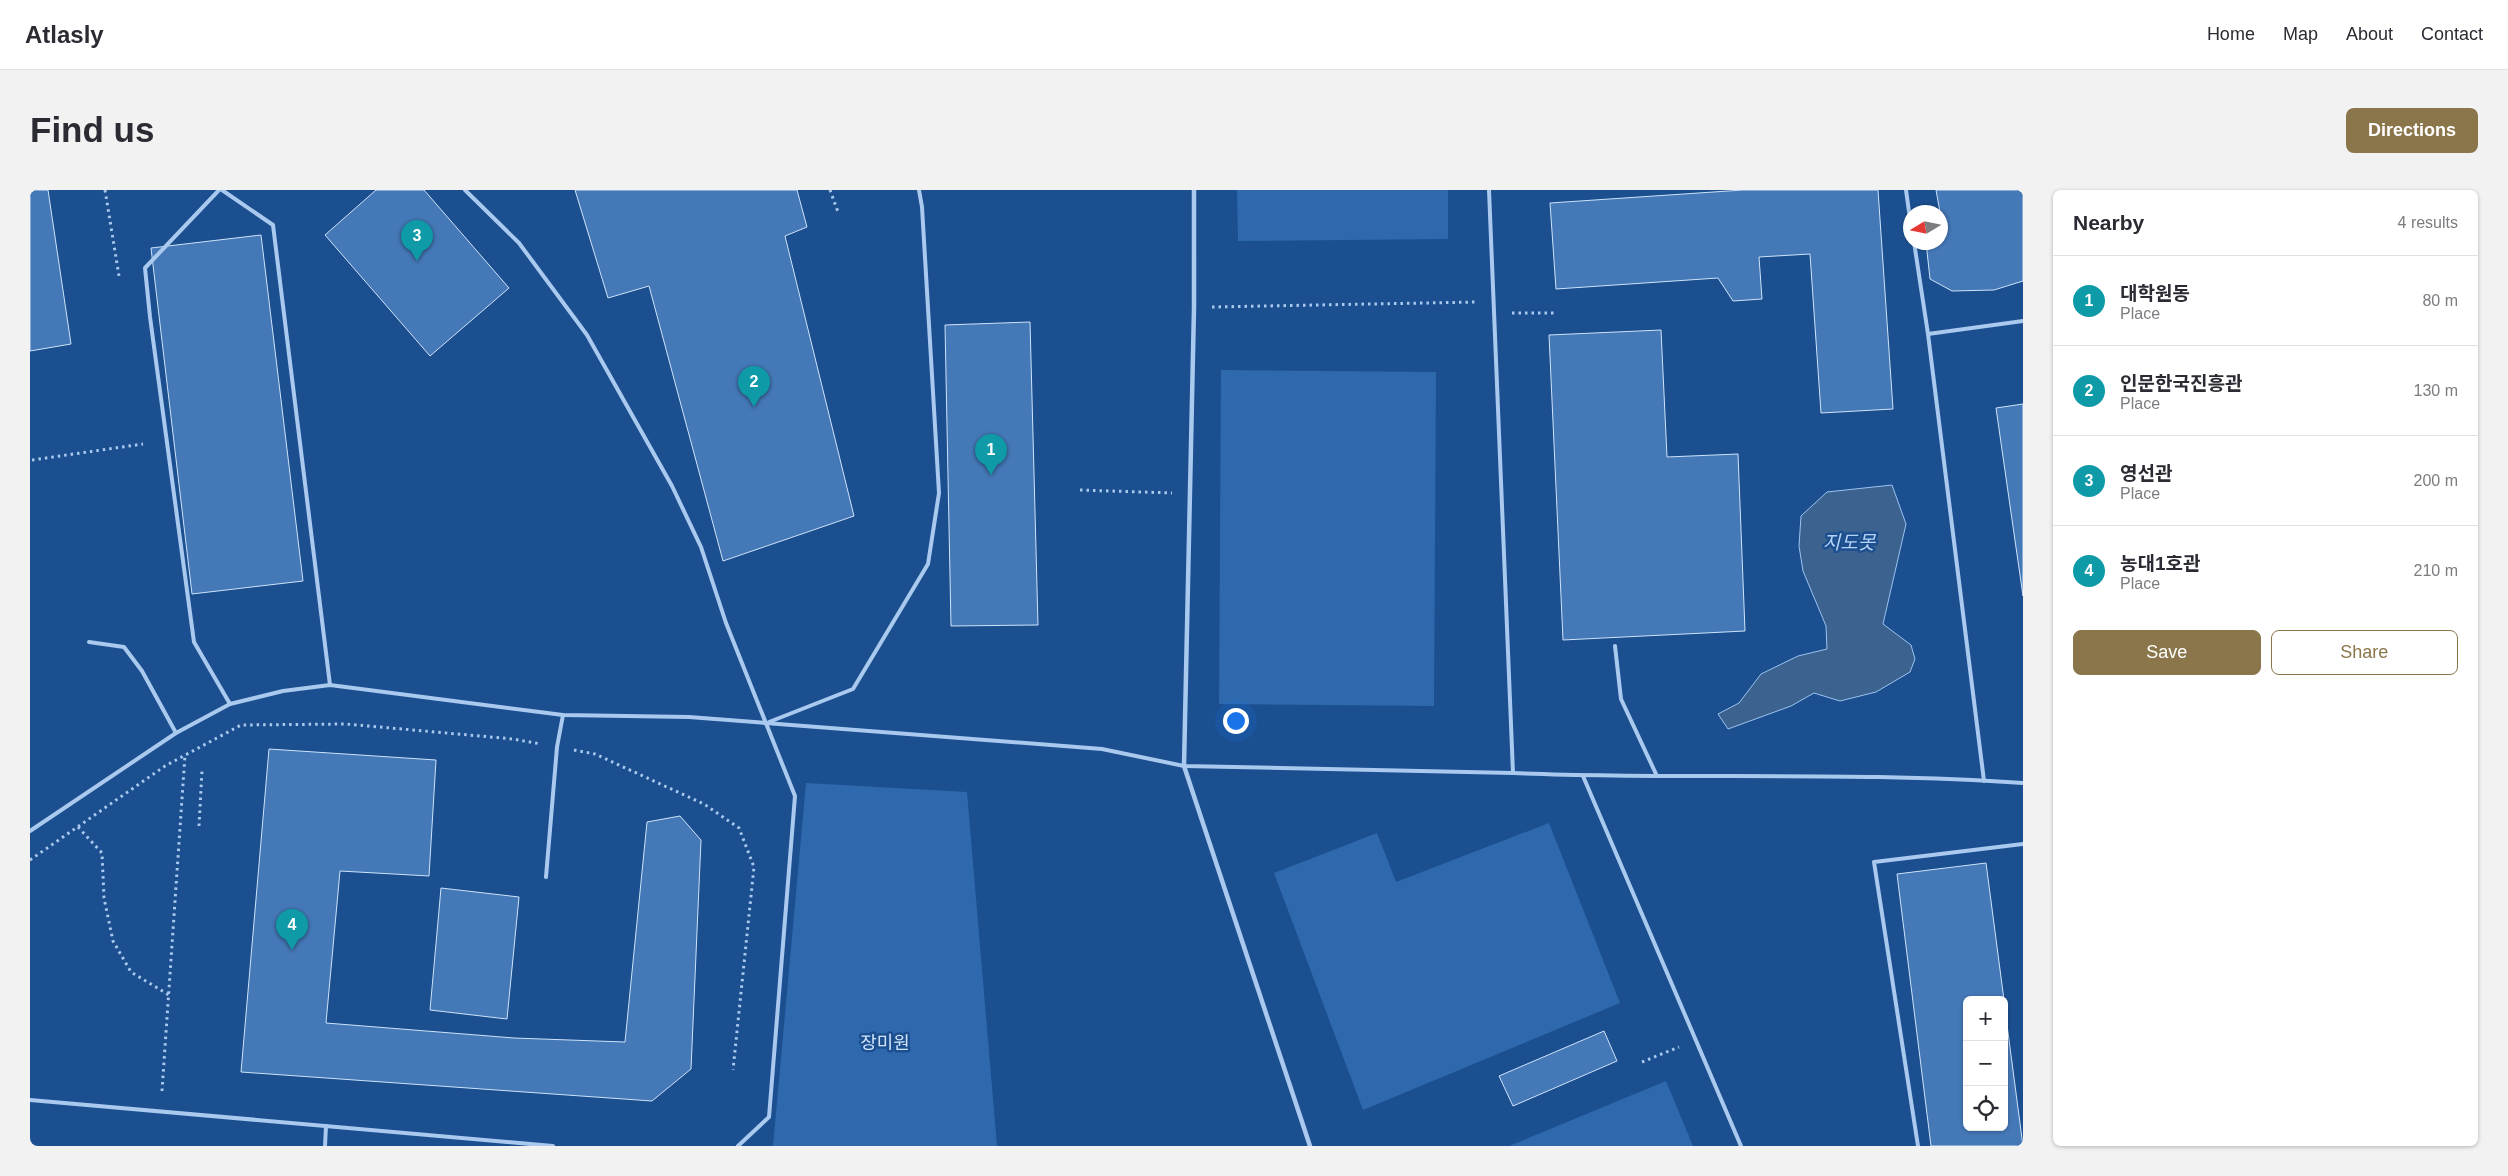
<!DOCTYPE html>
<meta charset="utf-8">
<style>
:root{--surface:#fff;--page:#f2f2f3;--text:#2b2b33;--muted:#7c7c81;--line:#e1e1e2;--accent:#8a764a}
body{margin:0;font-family:Arial,"Noto Sans KR",sans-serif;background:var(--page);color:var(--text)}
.controls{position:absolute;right:15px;bottom:15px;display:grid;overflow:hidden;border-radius:8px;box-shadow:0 1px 4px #0004}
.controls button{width:45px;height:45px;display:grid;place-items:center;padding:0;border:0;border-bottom:1px solid var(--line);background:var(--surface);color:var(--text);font:25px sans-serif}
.compass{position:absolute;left:1873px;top:15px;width:45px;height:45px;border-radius:50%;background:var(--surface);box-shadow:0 1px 4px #0004;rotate:260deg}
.you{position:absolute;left:1205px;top:530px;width:18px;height:18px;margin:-12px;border:4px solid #fff;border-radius:50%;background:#1a73e8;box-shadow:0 0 0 8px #1a73e833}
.badge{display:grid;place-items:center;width:32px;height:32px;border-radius:50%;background:var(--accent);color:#fff;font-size:16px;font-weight:700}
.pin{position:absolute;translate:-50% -41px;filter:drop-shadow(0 1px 2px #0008)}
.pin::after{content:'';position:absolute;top:26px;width:18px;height:15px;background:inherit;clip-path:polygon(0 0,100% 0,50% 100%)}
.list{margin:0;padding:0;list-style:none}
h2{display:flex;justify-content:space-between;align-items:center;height:65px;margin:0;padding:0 20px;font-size:21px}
h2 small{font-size:16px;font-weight:400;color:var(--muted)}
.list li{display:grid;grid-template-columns:32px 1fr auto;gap:15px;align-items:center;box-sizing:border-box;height:90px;padding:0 20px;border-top:1px solid var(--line)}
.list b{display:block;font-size:19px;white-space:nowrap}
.list p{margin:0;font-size:16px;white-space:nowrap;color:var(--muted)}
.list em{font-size:16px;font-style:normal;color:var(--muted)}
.actions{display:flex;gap:10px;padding:15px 20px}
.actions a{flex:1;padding:11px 0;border:1px solid var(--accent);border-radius:8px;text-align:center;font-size:18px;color:var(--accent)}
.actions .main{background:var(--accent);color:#fff}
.icon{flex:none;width:28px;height:28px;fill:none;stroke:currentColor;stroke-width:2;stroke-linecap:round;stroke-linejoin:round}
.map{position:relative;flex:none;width:1993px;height:956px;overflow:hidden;border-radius:8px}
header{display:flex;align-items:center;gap:30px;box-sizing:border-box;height:70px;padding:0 25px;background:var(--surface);border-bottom:1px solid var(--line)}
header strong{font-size:24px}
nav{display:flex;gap:28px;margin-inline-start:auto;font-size:18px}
.intro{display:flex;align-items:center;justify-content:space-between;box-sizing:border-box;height:120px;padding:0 30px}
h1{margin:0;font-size:35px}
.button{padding:12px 22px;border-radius:8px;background:var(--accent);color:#fff;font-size:18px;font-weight:700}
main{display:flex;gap:30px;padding:0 30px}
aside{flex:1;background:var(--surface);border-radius:8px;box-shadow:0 1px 4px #0004}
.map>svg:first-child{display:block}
.green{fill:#2e69ad}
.water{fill:#3c6290;stroke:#9cc4f0}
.building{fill:#4478b7;stroke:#cfe3fa}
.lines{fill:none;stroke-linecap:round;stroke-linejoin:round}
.path{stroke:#a9c9ee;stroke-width:3;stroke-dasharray:2.5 4;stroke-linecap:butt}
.service{stroke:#a9c9ee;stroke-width:4}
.pedestrian{stroke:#a9c9ee;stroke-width:4.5}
.labels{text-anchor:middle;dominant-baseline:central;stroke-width:5;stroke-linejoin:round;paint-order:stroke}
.park-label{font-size:18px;fill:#cfe3fa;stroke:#1b4f8f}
.water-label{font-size:19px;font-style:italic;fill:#b5d3f5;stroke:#1b4f8f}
</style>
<header>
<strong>Atlasly</strong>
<nav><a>Home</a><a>Map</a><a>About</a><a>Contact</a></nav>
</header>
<div class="intro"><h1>Find us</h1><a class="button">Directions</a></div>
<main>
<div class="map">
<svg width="1993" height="956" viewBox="0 0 1993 956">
<rect width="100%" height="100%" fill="#1b4f8f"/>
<g class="green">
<path d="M1207 0H1418V49L1208 51Z"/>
<path d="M1191 180 1406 182 1404 516 1189 514Z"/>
<path d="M776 593 937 602 967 956H743Z"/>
<path d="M1519 633 1590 813 1333 920 1244 683 1347 643 1366 692Z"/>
<path d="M1636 891 1663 956H1479Z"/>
</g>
<path class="water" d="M1862 295 1876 334 1853 434 1881 455 1885 469 1880 482 1846 502 1810 511 1784 503 1761 516 1698 539 1688 524 1709 513 1731 484 1768 466 1797 459 1796 436 1773 381 1769 356 1771 326 1797 302Z"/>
<g class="building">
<path d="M0 0H18L41 154 0 161Z"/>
<path d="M346 0H394L479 98 400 166 295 45Z"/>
<path d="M545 0H767L777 37 755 46 824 326 693 371 619 96 578 108Z"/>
<path d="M1713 0H1848L1863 219 1791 223 1780 64 1729 67 1732 109 1703 111 1688 88 1526 99 1520 13Z"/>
<path d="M1906 0H1993V91L1964 100 1922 101 1900 89 1896 52H1910V22Z"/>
<path d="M231 45 273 391 162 404 121 58Z"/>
<path d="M1000 132 1008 435 921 436 915 135Z"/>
<path d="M1631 140 1637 267 1708 264 1715 441 1533 450 1519 145Z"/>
<path d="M1993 214V406L1966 218Z"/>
<path d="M239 559 406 570 399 686 310 681 296 833 484 848 595 852 617 632 650 626 671 650 661 879 622 911 211 882Z"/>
<path d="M1956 673 1974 810H1937V937H1974V812L1993 956H1901L1867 684Z"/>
<path d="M411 698 489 707 477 829 400 820Z"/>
<path d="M1574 841 1587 871 1483 916 1469 886Z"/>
</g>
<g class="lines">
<g class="path">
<path d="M75 0 89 86"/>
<path d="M800 0 808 22"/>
<path d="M1182 117 1446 112"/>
<path d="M1482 123H1527"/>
<path d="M2 270 113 254"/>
<path d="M1050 300 1142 303"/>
<path d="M544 560 565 564 674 614 709 638 724 677 703 880"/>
<path d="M169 636 172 581"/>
<path d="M48 637 72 663 74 708 83 751 101 782 139 805"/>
<path d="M0 670 135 576 211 535 316 534 483 549 511 554"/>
<path d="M1612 872 1649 857"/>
<path d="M132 901 155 565"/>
</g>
<g class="service">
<path d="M189 0 115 78 120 127 164 452 200 514"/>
<path d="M192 0 243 35 300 495"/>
<path d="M435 0 489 53 557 145 642 296 671 357 696 433 765 606 739 927 708 956"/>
<path d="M1876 0 1880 29"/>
<path d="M1884 52 1898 144"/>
<path d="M59 452 94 457 112 481 146 543"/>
<path d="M1585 456 1591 509 1626 584"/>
<path d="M739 532 823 499 898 374 909 303 892 17 889 0"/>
<path d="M1483 583C1653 590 1823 581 1993 593"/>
<path d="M1553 586 1711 956"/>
<path d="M1954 591 1898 144 1993 131"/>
<path d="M0 641 146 543 200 514 253 501 300 495 533 525 659 527 1072 559 1154 576 1483 583 1459 0"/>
<path d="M516 687 527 557 533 525"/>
<path d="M0 910 523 956"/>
<path d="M295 956 296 936"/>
<path d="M1888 956 1844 672 1993 654"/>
</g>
<path class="pedestrian" d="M1164 0V118L1154 576 1280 956"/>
</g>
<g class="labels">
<g class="park-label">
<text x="855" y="853">장미원</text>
</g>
<g class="water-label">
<text x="1819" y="352">지도못</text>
</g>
</g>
</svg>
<div class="controls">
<button>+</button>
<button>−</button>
<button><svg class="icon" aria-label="locate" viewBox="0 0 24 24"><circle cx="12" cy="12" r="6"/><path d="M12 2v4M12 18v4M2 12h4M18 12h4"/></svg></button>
</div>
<svg class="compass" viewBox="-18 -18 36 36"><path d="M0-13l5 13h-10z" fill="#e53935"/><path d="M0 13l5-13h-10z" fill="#7c7c81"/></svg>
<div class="you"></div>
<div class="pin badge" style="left:961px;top:285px;background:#0f9aa8">1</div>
<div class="pin badge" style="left:724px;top:217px;background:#0f9aa8">2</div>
<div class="pin badge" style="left:387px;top:71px;background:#0f9aa8">3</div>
<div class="pin badge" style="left:262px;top:760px;background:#0f9aa8">4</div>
</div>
<aside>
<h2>Nearby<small>4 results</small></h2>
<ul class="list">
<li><span class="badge" style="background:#0f9aa8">1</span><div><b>대학원동</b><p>Place</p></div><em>80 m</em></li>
<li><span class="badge" style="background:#0f9aa8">2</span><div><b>인문한국진흥관</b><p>Place</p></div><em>130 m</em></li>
<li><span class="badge" style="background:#0f9aa8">3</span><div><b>영선관</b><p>Place</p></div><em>200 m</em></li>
<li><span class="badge" style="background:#0f9aa8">4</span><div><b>농대1호관</b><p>Place</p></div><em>210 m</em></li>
</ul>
<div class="actions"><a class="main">Save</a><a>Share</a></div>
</aside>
</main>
